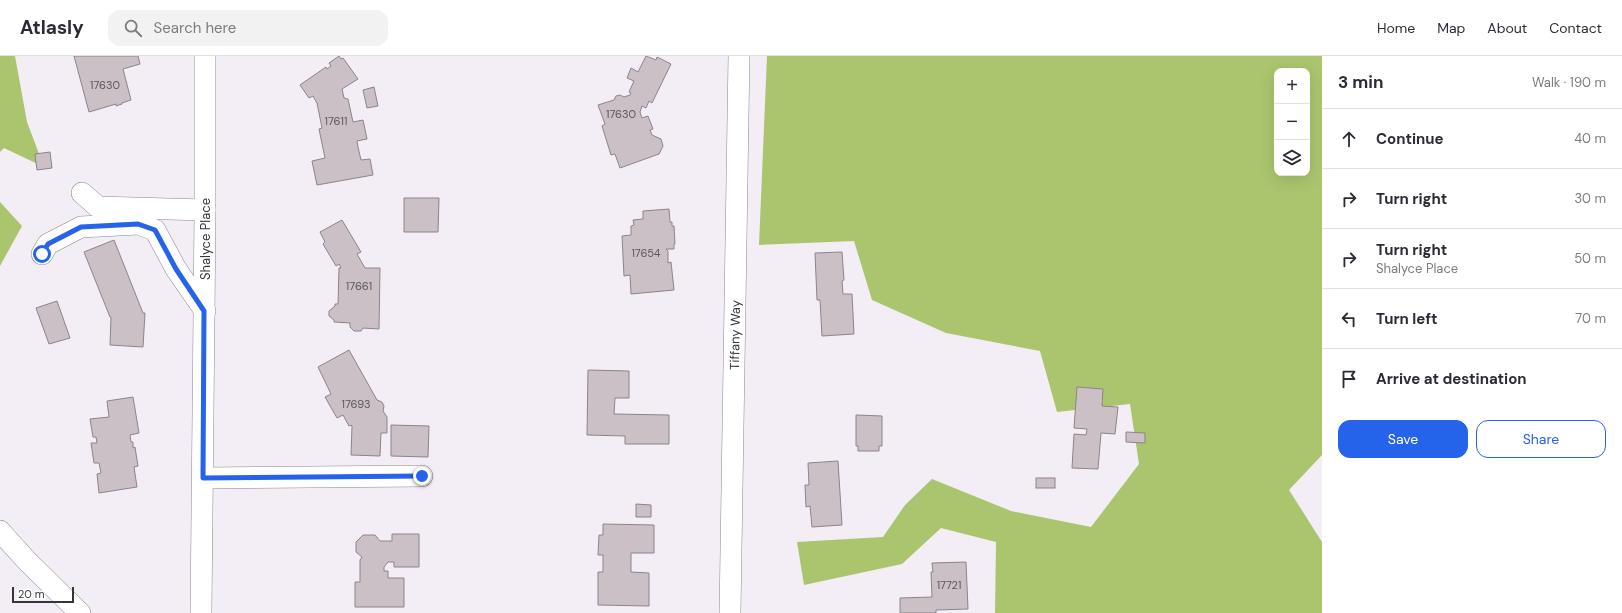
<!DOCTYPE html>
<meta charset="utf-8">
<style>
:root{--surface:#fff;--page:#f2f2f3;--text:#2b2b33;--muted:#7c7c81;--line:#e1e1e2;--accent:#2563eb}
body{margin:0;font-family:"DM Sans",sans-serif;background:var(--page);color:var(--text)}
.controls{position:absolute;right:12px;top:12px;display:grid;overflow:hidden;border-radius:8px;box-shadow:0 4px 16px #0002}
.controls button{width:36px;height:36px;display:grid;place-items:center;padding:0;border:0;border-bottom:1px solid var(--line);background:var(--surface);color:var(--text);font:20px sans-serif}
.scale{position:absolute;left:12px;bottom:10px;width:62px;box-sizing:border-box;padding-left:4px;border:2px solid #363437;border-top:0;font-size:11px;line-height:14px;white-space:nowrap;color:#363437;-webkit-text-stroke:3px #fff;paint-order:stroke}
.stop{position:absolute;width:12px;height:12px;margin:-9px;border:3px solid #2563eb;border-radius:50%;background:#fff}
.stop.end{background:#2563eb;border-color:#fff;box-shadow:0 1px 4px #0008}
.list{margin:0;padding:0;list-style:none}
h2{display:flex;justify-content:space-between;align-items:center;height:52px;margin:0;padding:0 16px;font-size:17px}
h2 small{font-size:13px;font-weight:400;color:var(--muted)}
.list li{display:grid;grid-template-columns:26px 1fr auto;gap:12px;align-items:center;box-sizing:border-box;height:60px;padding:0 16px;border-top:1px solid var(--line)}
.list b{display:block;font-size:15px;white-space:nowrap}
.list p{margin:0;font-size:13px;white-space:nowrap;color:var(--muted)}
.list em{font-size:13px;font-style:normal;color:var(--muted)}
.actions{display:flex;gap:8px;padding:12px 16px}
.actions a{flex:1;padding:9px 0;border:1px solid var(--accent);border-radius:12px;text-align:center;font-size:14px;color:var(--accent)}
.actions .main{background:var(--accent);color:#fff}
.icon{flex:none;width:22px;height:22px;fill:none;stroke:currentColor;stroke-width:2;stroke-linecap:round;stroke-linejoin:round}
.map{position:relative;flex:none;width:1322px;height:557px;overflow:hidden}
header{display:flex;align-items:center;gap:24px;box-sizing:border-box;height:56px;padding:0 20px;background:var(--surface);border-bottom:1px solid var(--line)}
header strong{font-size:19px}
nav{display:flex;gap:22px;margin-inline-start:auto;font-size:14px}
.search{width:280px;height:36px;background:var(--page);display:flex;align-items:center;gap:10px;box-sizing:border-box;padding:0 14px;border-radius:12px;color:var(--muted);font-size:15px}
main{display:flex}
aside{flex:1;background:var(--surface)}
.map>svg:first-child{display:block}
.forest{fill:#abc56e;fill-rule:evenodd}
.building{fill:#cac0c6;stroke:#8d8489}
.lines{fill:none;stroke-linecap:round;stroke-linejoin:round}
.minor-casing{stroke:#8d878f;stroke-width:22}
.minor{stroke:#fff;stroke-width:21}
.route{stroke:#2563eb;stroke-width:5}
.labels{text-anchor:middle;dominant-baseline:central;stroke-width:3.5;stroke-linejoin:round;paint-order:stroke}
.number-label{font-size:11px;fill:#5b575b}
.street-label{font-size:13px;fill:#363437;stroke:#fff}
</style>
<header>
<strong>Atlasly</strong>
<div class="search"><svg class="icon" aria-label="search" viewBox="0 0 24 24"><circle cx="10" cy="10" r="6"/><path d="M15 15l6 6"/></svg>Search here</div>
<nav><a>Home</a><a>Map</a><a>About</a><a>Contact</a></nav>
</header>
<main>
<div class="map">
<svg width="1322" height="557" viewBox="0 0 1322 557">
<rect width="100%" height="100%" fill="#f3edf5"/>
<g class="forest">
<path d="M0 0H15L27 66 44 111 4 92 0 96Z"/>
<path d="M767 0H1322V399L1289 434 1322 486V557H995L996 486 941 472 902 508 804 529 797 486 883 481 905 449 932 423 1011 455 1091 471 1139 408 1130 348 1057 356 1040 295 946 277 872 244 854 185 759 189ZM1277 15H1307V117H1277Z"/>
<path d="M0 146 22 170 0 210Z"/>
</g>
<g class="building">
<path d="M74 0H138L140 8 123 13 131 44 122 47V48L116 50V48L89 56Z"/>
<path d="M339 0 341 3 343 2 358 23 342 33 344 42 348 43 353 66 363 64 367 83 357 85 358 91 361 104 370 103 373 119 317 129 312 105 325 102 319 73 322 72 317 47 313 40 309 42 300 29 326 11 327 13 331 10 329 7Z"/>
<path d="M646 0 656 4 657 1 671 8 652 47 649 45 646 52 642 50 640 56 642 62 648 60 653 73 650 74 652 79 661 83 663 90 659 98 620 112 615 98 611 99 602 70 605 68 598 49 614 44 616 40 620 39 624 41 630 39 631 37 629 36 634 25 627 22 631 12 638 16Z"/>
<path d="M374 31 378 50 367 52 363 34Z"/>
<path d="M50 96 52 112 37 114 35 98Z"/>
<path d="M404 142H439L438 176H404Z"/>
<path d="M669 153 670 166H672V170H674L675 188H674V193H666L668 195V207L671 206 674 234 631 238 630 219 624 220 622 180 631 179V170L634 169 633 164 643 163V155Z"/>
<path d="M342 164 361 196 357 198 365 212H380L379 273 363 272 361 275H354L350 271V267L334 266V264L329 260V255L335 250V248H338L339 212H341L339 208 336 210 323 188 325 186 320 176Z"/>
<path d="M114 184 143 257H145L143 291 110 289 111 261H110L84 196Z"/>
<path d="M842 196 844 224 842 225 843 238H852L854 278 822 280 820 244H817L815 197Z"/>
<path d="M57 245 70 282 49 288 36 252Z"/>
<path d="M349 294 377 344 382 346 384 350 383 355 387 361V377H381L380 400 351 399 352 370 351 369 349 370 343 359 337 362 325 341 331 338 318 311Z"/>
<path d="M588 314 629 315V342H615L614 358 669 359V388H625V380L587 379Z"/>
<path d="M1077 331 1103 333 1102 350 1118 351 1115 378 1101 377 1098 413 1072 412 1074 378 1086 379 1087 373 1074 372Z"/>
<path d="M133 341 139 377 130 379 131 386H133V392L135 391 138 410 134 411 137 431 99 437 97 418 101 417 99 407H94L91 387H97L96 381H93L90 363 109 361 107 345Z"/>
<path d="M856 359 882 360V390H879V395H858V390H856Z"/>
<path d="M391 369 429 370 428 401 391 400Z"/>
<path d="M1126 376 1145 377V387L1126 386Z"/>
<path d="M838 405 842 469 812 471 810 450 806 451 805 429H809L808 407Z"/>
<rect x="1036" y="422" width="19" height="10"/>
<path d="M636 448 651 449V461H636Z"/>
<path d="M603 468 654 469V497H631V516L649 517V550L598 549V516H603V499H598L599 479H603Z"/>
<path d="M392 478H419V511H394V506H388L384 511V515H388V522H404V551H355V526H360V504L362 501 356 496V486L363 479H375L380 485H392Z"/>
<path d="M966 506 968 553 936 554V557H900V542L932 541 931 516H933L932 507Z"/>
</g>
<g class="lines">
<defs>
<g id="minor">
<path d="M82 137 98 151 205 154"/>
<path d="M42 198 48 188 81 171 138 168 155 174 176 213 205 255"/>
<path d="M203 422 422 420"/>
<path d="M0 475 27 505 80 557"/>
<path d="M201 557 205 159V0"/>
<path d="M730 557 739 0"/>
</g>
</defs>
<use href="#minor" class="minor-casing"/>
<use href="#minor" class="minor"/>
</g>
<g class="lines">
<path class="route" d="M42 198 48 188 81 171 138 168 155 174 176 213 204 255 203 422 422 420"/>
</g>
<g class="labels">
<g class="number-label">
<text x="105" y="29">17630</text>
<text x="621" y="58">17630</text>
<text x="336" y="65">17611</text>
<text x="646" y="197">17654</text>
<text x="359" y="230">17661</text>
<text x="356" y="348">17693</text>
<text x="949" y="529">17721</text>
</g>
<g class="street-label">
<text transform="translate(205 183) rotate(-90)">Shalyce Place</text>
<text transform="translate(735 279) rotate(-89)">Tiffany Way</text>
</g>
</g>
</svg>
<div class="controls">
<button>+</button>
<button>−</button>
<button><svg class="icon" aria-label="layers" viewBox="0 0 24 24"><path d="M12 4l9 5-9 5-9-5zM3 14l9 5 9-5"/></svg></button>
</div>
<div class="scale">20 m</div>
<div class="stop" style="left:42px;top:198px"></div>
<div class="stop end" style="left:422px;top:420px"></div>
</div>
<aside>
<h2>3 min<small>Walk · 190 m</small></h2>
<ul class="list">
<li><svg class="icon" aria-label="ahead" viewBox="0 0 24 24"><path d="M12 20V5M6 11l6-6 6 6"/></svg><div><b>Continue</b></div><em>40 m</em></li>
<li><svg class="icon" aria-label="right" viewBox="0 0 24 24"><path d="M7 20v-9h11M14 6l5 5-5 5"/></svg><div><b>Turn right</b></div><em>30 m</em></li>
<li><svg class="icon" aria-label="right" viewBox="0 0 24 24"><path d="M7 20v-9h11M14 6l5 5-5 5"/></svg><div><b>Turn right</b><p>Shalyce Place</p></div><em>50 m</em></li>
<li><svg class="icon" aria-label="left" viewBox="0 0 24 24"><path d="M17 20v-9H6M10 6l-5 5 5 5"/></svg><div><b>Turn left</b></div><em>70 m</em></li>
<li><svg class="icon" aria-label="arrive" viewBox="0 0 24 24"><path d="M6 21V4h12l-3 4 3 4H6"/></svg><div><b>Arrive at destination</b></div></li>
</ul>
<div class="actions"><a class="main">Save</a><a>Share</a></div>
</aside>
</main>
